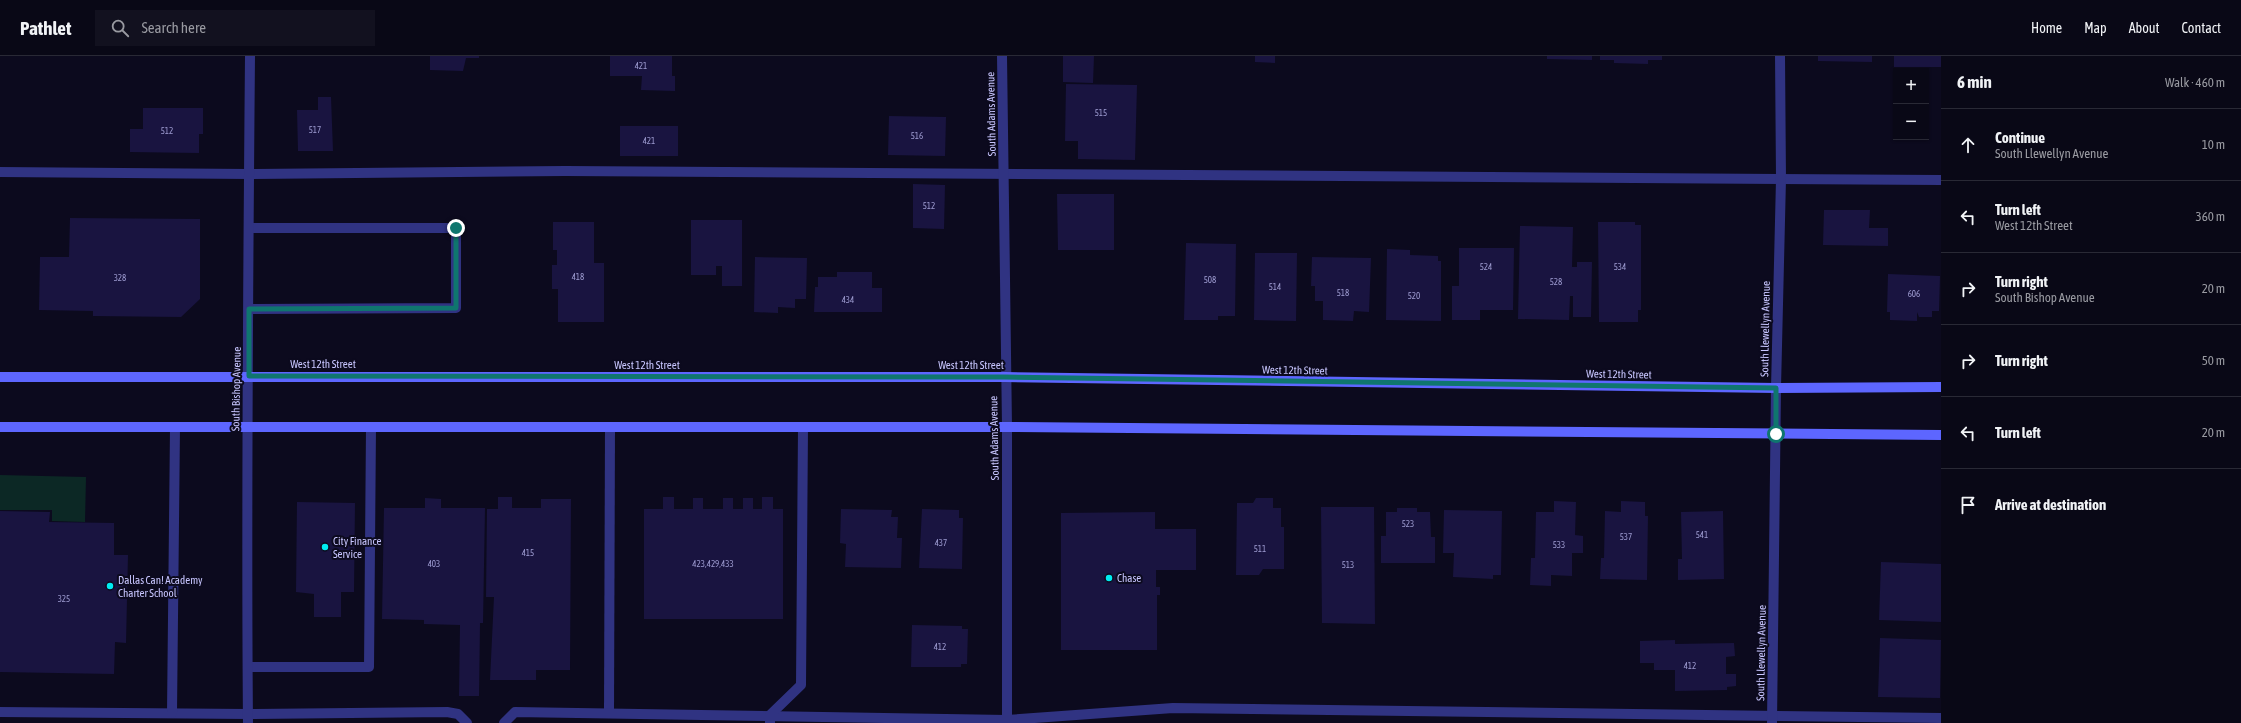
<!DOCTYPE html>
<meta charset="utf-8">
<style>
:root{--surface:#090816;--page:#12111f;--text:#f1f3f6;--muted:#999aa1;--line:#292935}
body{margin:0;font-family:"Asap Condensed",sans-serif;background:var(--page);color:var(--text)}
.controls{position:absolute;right:12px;top:12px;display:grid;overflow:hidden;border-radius:0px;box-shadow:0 1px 3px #0004}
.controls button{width:36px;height:36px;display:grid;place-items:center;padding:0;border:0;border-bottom:1px solid var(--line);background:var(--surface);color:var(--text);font:20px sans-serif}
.stop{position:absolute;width:12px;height:12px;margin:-9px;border:3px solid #0f766e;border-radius:50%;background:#fff}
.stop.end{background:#0f766e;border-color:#fff;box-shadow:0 1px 4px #0008}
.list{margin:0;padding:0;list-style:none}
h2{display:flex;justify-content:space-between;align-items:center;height:52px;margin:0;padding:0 16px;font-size:17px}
h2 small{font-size:13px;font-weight:400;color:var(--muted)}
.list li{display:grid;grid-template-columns:26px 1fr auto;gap:12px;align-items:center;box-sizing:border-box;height:72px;padding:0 16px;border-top:1px solid var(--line)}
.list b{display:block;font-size:15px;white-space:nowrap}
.list p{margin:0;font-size:13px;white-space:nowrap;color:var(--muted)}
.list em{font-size:13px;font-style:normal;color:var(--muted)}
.icon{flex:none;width:22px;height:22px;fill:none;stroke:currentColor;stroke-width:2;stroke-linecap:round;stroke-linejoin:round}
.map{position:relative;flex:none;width:1941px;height:667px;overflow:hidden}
header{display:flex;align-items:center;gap:24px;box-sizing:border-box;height:56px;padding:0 20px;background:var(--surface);border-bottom:1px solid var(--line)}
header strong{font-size:19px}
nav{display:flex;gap:22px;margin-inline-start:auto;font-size:14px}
.search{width:280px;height:36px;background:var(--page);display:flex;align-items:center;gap:10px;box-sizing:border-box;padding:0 14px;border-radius:0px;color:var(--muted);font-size:15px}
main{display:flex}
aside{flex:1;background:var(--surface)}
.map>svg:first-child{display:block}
.green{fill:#0c2825}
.building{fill:#191440}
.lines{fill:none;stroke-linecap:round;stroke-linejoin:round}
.service{stroke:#303382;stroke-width:10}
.minor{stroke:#303382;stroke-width:10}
.secondary{stroke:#5d66ff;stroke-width:10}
.route{stroke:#0f766e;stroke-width:5}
.poi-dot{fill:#00ecf1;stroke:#0c0a1e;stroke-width:1.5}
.labels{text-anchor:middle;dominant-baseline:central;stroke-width:4;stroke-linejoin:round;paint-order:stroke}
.number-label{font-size:9px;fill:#9c9acf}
.street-label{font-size:11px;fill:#c8c6ff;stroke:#0c0a1e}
.poi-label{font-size:11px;fill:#c8c6ff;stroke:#0c0a1e;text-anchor:start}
</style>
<header>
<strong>Pathlet</strong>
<div class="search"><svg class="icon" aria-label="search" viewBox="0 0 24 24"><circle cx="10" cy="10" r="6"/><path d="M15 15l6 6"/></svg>Search here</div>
<nav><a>Home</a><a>Map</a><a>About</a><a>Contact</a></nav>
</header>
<main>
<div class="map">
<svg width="1941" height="667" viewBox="0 0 1941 667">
<rect width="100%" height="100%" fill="#0c0a1e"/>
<path class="green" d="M0 419 86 421 85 466 52 465V454H0Z"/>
<g class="building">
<path d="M430 0H479V2H466L463 15 430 14Z"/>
<path d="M610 0H672V20H675V35L641 34 642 20H610Z"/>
<path d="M1063 0H1094L1093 27 1063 26Z"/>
<path d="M1255 0H1275V7L1255 6Z"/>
<path d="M1547 0H1592V4L1547 3Z"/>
<path d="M1600 0H1662V4H1648V8L1614 7V4H1600Z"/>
<path d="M1818 0H1872V6L1818 5Z"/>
<rect x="1894" y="0" width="47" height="11"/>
<path d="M1066 28 1137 29 1135 104 1078 103V85H1065Z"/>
<path d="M318 41H331L333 95H298L297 54H318Z"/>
<path d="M143 52H203V78H199V97L130 96V73H143Z"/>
<path d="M889 60 946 61 945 100 888 99Z"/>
<rect x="620" y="70" width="58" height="30"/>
<path d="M913 128 945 129 944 173 913 172Z"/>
<path d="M1057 138H1114V194H1058Z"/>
<path d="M1824 154H1870L1869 172H1888V190L1823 189Z"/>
<path d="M70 162 200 163V243L181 261 93 260V255L39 254 40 201H69Z"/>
<path d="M691 164H742V230H722V210H716V219H691Z"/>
<path d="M553 166H594V207H604V266H558V233H552V209H557V194H553Z"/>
<path d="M1598 166H1635V169H1641V254H1638V266H1599Z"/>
<path d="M1520 170 1573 171 1572 211H1577V206H1592L1591 261H1573V240H1570L1569 264 1518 263Z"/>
<path d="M1186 187 1236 188 1235 260H1218V264H1184Z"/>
<path d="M1459 192H1514L1513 254H1480V264H1452V230H1459Z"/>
<path d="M1387 193 1410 194V199L1438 200V205H1441V265L1386 264Z"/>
<path d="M1255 197H1297L1296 265 1254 264Z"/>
<path d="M755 201 807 202 806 243H795V252L778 251V257L754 256Z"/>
<path d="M1312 201 1371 202 1369 256 1354 255 1353 265 1323 264V245H1315V230H1311Z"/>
<path d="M837 216H872V232H882V256H814L815 231H818V221H837Z"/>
<path d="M1888 218 1940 220 1939 255H1932V261H1919L1917 256V265L1890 264V256H1887Z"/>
<path d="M498 441H512V452H541V443H571L570 614H536V624H490L494 541H486L487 453H498Z"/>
<path d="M663 441H674V453H693V442H703V453H723V442H733V453H743V442H753V453H762V441H773V453H783V563H644V453H663Z"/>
<path d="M425 442 441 443V452H485L483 567H480L479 640H459L460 569 424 568V564L382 563 384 452H425Z"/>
<path d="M1256 442H1273V452H1281V471H1284V513H1263L1259 519H1236L1237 447H1253Z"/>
<path d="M1554 445 1576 446 1575 479 1583 480V497H1572V520L1551 519V530L1530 529 1531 502H1535L1536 456H1554Z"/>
<path d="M1621 445 1645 446V460H1648L1647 524 1600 523 1601 502H1604L1605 455 1621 456Z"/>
<path d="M297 446 355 447 354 536H341V561H314V538L296 536Z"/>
<path d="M1321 451H1374L1375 568 1322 567Z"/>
<path d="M1397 452H1417V456H1430L1431 481H1435V507H1381V480H1386V456H1397Z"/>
<path d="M841 453 892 454 891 461H898L897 482H902L901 512 845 511 846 488 840 487Z"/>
<path d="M922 453 959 454V462H963L962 513 919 512Z"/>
<path d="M1444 454 1502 455 1501 519H1493V523L1453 521 1454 497H1443Z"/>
<path d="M0 455 50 456 49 466 114 467V499H128L126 587 115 586 114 618 0 616Z"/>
<path d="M1723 455 1724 523 1678 524V503H1682L1681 456Z"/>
<path d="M1155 456V473H1196V514H1156V531H1160V539H1157V594H1061V457Z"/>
<path d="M1881 506 1941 508V566L1879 564Z"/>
<path d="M912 569 962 570V573H968L967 608H961V611H911Z"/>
<path d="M1880 582 1941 584 1940 642 1878 641Z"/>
<path d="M1675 584V588L1734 587 1735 600 1726 601V618H1736V630L1727 631V634L1675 635V614H1654V607H1640V585Z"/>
</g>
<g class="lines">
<g class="service">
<path d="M0 116 249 118 565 115 1941 124"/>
<path d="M249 172H456V252L249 253"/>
<path d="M248 611H369L371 371"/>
<path d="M0 656 248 658 447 656 458 658 467 667"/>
<path d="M609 656 610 371"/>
<path d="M172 657 175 371"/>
<path d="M504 667 515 656 1007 664 1173 652 1941 662"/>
<path d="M770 667V659L801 629 803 371"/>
</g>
<g class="minor">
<path d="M1002 0 1007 371V667"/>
<path d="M248 667C246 445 248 222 250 0"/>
<path d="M1772 667 1776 332 1781 123 1780 0"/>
</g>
<g class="secondary">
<path d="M0 321H1005L1776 332 1941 331"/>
<path d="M0 371H1007L1941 379"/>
</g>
</g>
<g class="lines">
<path class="route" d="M456 172V252L249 253V320L1005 321 1776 332V378"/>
</g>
<g class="poi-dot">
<circle cx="325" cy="491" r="4"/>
<circle cx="1109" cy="522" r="4"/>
<circle cx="110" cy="530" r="4"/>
</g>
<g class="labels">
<g class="number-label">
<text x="641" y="10">421</text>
<text x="1101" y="57">515</text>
<text x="315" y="74">517</text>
<text x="167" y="75">512</text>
<text x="917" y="80">516</text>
<text x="649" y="85">421</text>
<text x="929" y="150">512</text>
<text x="1486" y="211">524</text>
<text x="1620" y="211">534</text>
<text x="578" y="221">418</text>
<text x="120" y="222">328</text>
<text x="1210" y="224">508</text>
<text x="1556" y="226">528</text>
<text x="1275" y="231">514</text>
<text x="1343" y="237">518</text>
<text x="1914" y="238">606</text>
<text x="1414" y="240">520</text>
<text x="848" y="244">434</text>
<text x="1408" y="468">523</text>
<text x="1702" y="479">541</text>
<text x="1626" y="481">537</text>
<text x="941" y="487">437</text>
<text x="1559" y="489">533</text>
<text x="1260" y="493">511</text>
<text x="528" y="497">415</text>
<text x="434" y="508">403</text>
<text x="713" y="508">423,429,433</text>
<text x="1348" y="509">513</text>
<text x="64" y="543">325</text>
<text x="940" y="591">412</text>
<text x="1690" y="610">412</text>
</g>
<g class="street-label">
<text transform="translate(991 58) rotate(-91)">South Adams Avenue</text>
<text transform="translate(1765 273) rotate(-89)">South Llewellyn Avenue</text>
<text x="323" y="308">West 12th Street</text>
<text x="647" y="309">West 12th Street</text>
<text x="971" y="309">West 12th Street</text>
<text transform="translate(1295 314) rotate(1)">West 12th Street</text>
<text transform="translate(1619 318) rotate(1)">West 12th Street</text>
<text transform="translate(236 333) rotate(-89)">South Bishop Avenue</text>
<text transform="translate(994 382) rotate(-91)">South Adams Avenue</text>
<text transform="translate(1761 597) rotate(-89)">South Llewellyn Avenue</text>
</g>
<g class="poi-label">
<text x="333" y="485">City Finance<tspan x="333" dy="13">Service</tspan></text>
<text x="1117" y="522">Chase</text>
<text x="118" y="524">Dallas Can! Academy<tspan x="118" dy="13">Charter School</tspan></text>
</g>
</g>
</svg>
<div class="controls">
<button>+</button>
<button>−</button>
</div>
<div class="stop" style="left:1776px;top:378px"></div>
<div class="stop end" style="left:456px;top:172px"></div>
</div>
<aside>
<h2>6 min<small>Walk · 460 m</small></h2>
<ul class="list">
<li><svg class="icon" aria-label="ahead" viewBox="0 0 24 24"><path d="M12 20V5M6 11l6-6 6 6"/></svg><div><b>Continue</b><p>South Llewellyn Avenue</p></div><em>10 m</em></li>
<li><svg class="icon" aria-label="left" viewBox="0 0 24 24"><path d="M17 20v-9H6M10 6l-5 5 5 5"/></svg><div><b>Turn left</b><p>West 12th Street</p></div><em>360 m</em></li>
<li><svg class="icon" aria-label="right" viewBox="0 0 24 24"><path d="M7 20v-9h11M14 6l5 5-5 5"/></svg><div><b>Turn right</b><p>South Bishop Avenue</p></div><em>20 m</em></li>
<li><svg class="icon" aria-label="right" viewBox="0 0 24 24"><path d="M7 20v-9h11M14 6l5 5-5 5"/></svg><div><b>Turn right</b></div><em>50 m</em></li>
<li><svg class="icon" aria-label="left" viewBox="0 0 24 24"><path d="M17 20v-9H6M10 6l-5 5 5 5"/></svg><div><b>Turn left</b></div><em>20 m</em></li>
<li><svg class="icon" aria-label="arrive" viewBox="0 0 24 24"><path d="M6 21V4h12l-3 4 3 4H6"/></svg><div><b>Arrive at destination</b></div></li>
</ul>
</aside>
</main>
